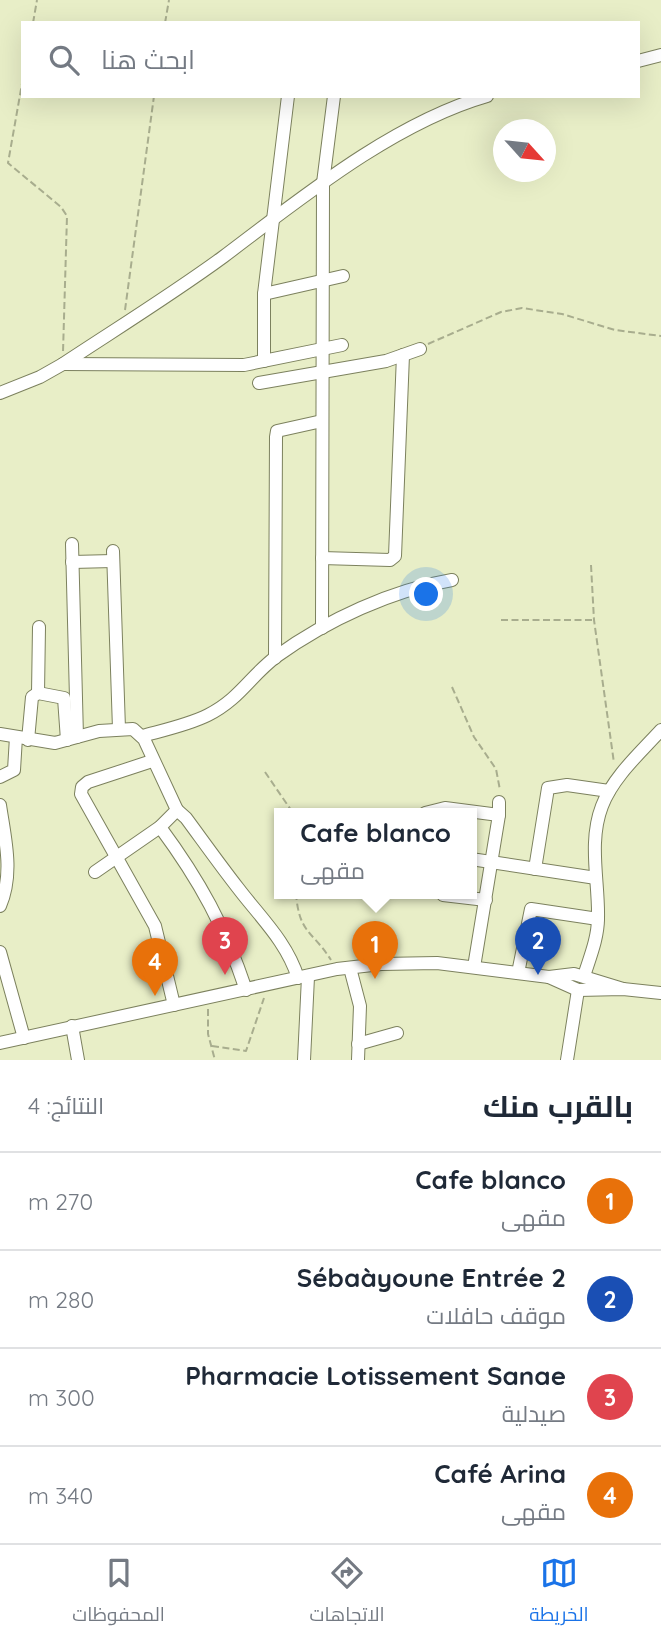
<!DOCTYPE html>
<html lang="ar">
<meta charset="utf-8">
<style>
:root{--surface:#fff;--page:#f2f2f3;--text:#1f2937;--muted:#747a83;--line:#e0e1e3;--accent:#1a73e8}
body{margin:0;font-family:Quicksand,Cairo,sans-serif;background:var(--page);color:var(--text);direction:rtl}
.compass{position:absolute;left:493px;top:119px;width:63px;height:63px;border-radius:50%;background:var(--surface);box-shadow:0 7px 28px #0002;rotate:117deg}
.you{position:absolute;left:427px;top:595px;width:24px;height:24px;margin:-18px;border:5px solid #fff;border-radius:50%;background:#1a73e8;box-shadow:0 0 0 10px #1a73e833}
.badge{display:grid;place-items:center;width:46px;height:46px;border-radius:50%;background:var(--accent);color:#fff;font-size:23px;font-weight:700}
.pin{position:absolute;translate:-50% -58px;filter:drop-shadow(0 2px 4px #0008)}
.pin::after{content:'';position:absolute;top:37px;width:24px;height:21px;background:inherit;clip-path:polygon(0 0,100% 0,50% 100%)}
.popup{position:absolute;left:274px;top:808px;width:203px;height:91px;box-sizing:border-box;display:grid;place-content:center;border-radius:0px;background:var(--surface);filter:drop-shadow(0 2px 5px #0005);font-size:23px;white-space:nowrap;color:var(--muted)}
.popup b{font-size:26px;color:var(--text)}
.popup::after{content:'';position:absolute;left:50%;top:100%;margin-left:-14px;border:14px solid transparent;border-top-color:var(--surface)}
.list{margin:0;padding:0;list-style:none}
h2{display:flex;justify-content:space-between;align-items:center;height:91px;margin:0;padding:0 28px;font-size:30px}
h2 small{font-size:23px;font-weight:400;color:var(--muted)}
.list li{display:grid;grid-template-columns:46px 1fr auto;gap:21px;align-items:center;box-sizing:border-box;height:98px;padding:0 28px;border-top:2px solid var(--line)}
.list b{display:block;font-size:26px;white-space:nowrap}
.list p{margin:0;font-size:23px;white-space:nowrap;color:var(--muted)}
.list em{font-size:23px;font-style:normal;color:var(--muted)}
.icon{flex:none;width:38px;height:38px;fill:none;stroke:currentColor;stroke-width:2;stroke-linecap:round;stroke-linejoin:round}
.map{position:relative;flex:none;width:661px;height:1060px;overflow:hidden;direction:ltr}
.search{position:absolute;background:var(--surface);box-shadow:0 7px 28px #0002;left:21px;right:21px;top:21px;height:77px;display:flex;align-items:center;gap:18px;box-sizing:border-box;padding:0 24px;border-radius:0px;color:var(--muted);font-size:26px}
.sheet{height:483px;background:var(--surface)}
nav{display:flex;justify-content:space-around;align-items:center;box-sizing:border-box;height:98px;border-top:2px solid var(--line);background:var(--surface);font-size:19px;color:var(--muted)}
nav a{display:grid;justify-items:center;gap:4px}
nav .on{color:var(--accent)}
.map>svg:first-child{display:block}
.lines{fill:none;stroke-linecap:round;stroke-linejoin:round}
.minor-casing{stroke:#7c815e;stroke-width:14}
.path{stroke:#a8ad8e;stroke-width:2;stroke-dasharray:7 3.5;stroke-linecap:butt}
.minor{stroke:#fff;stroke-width:12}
</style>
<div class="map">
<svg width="661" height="1060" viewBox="0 0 661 1060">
<rect width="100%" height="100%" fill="#e8eec7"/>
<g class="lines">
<defs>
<g id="minor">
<path d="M638 61 661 55"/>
<path d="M264 294 343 276"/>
<path d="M264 361V294L288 96"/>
<path d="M63 364 244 365 342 345"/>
<path d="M259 383 386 361 420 349"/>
<path d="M0 393 40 377 63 364C116 329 171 295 223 257 300 199 393 123 487 96"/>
<path d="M72 544 77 737"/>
<path d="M113 551 119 729"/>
<path d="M322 558 390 560 395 556 403 355"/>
<path d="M72 562 113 561"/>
<path d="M322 628 323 183 334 96"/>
<path d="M275 658 276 437 277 431 322 421"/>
<path d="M38 693 39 627"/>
<path d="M0 734 55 743 99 731 133 729 144 739 177 810 160 827 95 872"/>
<path d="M142 736C164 730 188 725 208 715 240 699 251 675 277 656 327 620 392 590 452 580"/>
<path d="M28 740 32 697 38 693 64 698 67 740"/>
<path d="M152 761 88 782 82 787 81 794 155 926 174 1005"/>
<path d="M0 777 14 770 16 737"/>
<path d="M0 805C5 839 14 873 0 906"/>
<path d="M177 810 186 818C203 841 220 865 238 888 260 917 287 942 298 978"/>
<path d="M425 813 445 808 499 815V802"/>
<path d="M160 827C200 881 225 927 246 990"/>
<path d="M471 859 596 878"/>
<path d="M535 869 548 788 567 785 609 791"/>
<path d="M443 895 486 900"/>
<path d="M0 952 24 1038"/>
<path d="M474 967 499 815"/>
<path d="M350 968 360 1006 358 1060"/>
<path d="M518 973 531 909 598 919"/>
<path d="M584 976C590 957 598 938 598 918 599 882 588 842 602 806 613 777 640 753 661 730"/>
<path d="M549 977 578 990 623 989 661 993"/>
<path d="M72 1026 78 1060"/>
<path d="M0 1043 337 969 381 964 437 963 549 977 574 974 623 989"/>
<path d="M358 1044 397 1033"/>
<path d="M304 1060 308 977"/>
<path d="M567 1060 578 990"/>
</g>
</defs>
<use href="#minor" class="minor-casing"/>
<g class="path">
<path d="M33 23 37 0"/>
<path d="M165 23 169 0"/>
<path d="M23 78 8 163 61 207 67 216 63 352"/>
<path d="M125 310 154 96"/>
<path d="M428 344 501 312 522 308 562 314 615 330 661 336"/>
<path d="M591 565 594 620 614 763"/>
<path d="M501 620H593"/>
<path d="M452 687 474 737 496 769 500 790"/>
<path d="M265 772 293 813"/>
<path d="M296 893C299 934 312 930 331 960"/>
<path d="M208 1009V1034L215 1060"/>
<path d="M212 1046 246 1051 264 998"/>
</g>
<use href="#minor" class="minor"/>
</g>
</svg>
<svg class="compass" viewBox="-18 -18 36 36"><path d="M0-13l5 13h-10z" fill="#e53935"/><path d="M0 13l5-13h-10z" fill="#747a83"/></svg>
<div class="you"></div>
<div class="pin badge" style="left:375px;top:979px;background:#e8710a">1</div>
<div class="popup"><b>Cafe blanco</b>مقهى</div>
<div class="pin badge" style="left:538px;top:975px;background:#1a4fb4">2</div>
<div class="pin badge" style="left:225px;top:975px;background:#e0444e">3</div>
<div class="pin badge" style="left:155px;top:996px;background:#e8710a">4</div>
<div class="search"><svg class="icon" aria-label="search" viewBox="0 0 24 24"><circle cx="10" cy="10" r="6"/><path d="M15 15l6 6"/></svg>ابحث هنا</div>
</div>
<section class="sheet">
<h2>بالقرب منك<small>النتائج: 4</small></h2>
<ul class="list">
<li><span class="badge" style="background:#e8710a">1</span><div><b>Cafe blanco</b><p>مقهى</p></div><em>270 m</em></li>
<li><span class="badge" style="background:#1a4fb4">2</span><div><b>Sébaàyoune Entrée 2</b><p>موقف حافلات</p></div><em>280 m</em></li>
<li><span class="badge" style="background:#e0444e">3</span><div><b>Pharmacie Lotissement Sanae</b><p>صيدلية</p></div><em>300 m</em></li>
<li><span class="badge" style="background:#e8710a">4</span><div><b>Café Arina</b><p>مقهى</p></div><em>340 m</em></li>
</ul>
</section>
<nav>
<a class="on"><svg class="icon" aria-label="map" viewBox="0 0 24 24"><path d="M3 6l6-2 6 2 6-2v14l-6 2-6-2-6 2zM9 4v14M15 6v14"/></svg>الخريطة</a>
<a><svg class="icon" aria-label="directions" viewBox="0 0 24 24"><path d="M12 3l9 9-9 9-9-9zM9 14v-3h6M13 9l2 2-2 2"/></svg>الاتجاهات</a>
<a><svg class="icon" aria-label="saved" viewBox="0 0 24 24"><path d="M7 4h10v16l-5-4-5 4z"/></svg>المحفوظات</a>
</nav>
